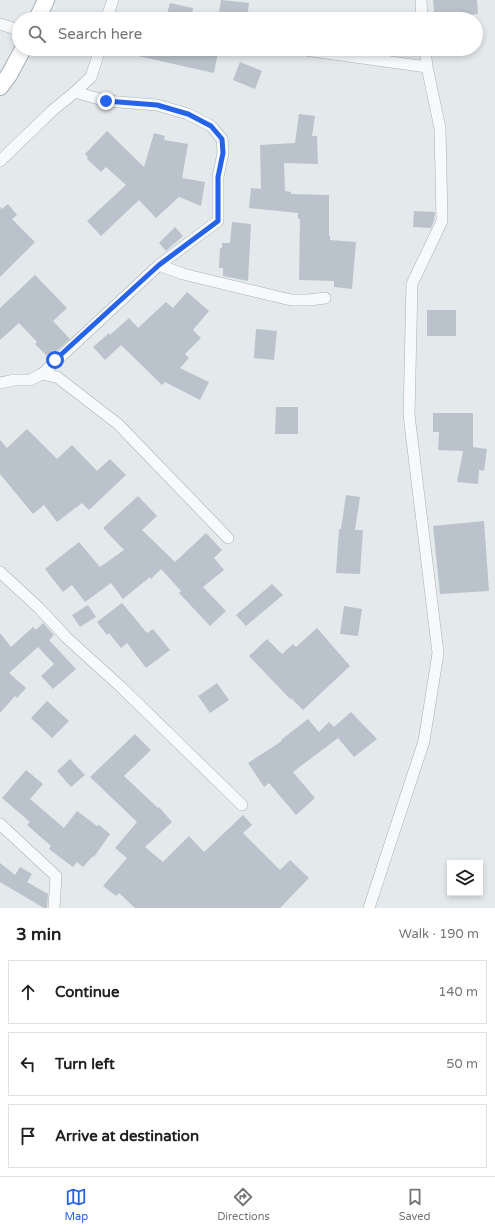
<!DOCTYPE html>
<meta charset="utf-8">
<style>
:root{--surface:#fff;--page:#f2f2f2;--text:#202124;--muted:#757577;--line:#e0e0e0;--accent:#2563eb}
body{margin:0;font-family:"Varela Round",sans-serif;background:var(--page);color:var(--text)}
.controls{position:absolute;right:12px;bottom:12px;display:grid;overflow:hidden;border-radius:0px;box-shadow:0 2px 6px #0003}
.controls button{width:36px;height:36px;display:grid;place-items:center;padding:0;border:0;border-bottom:1px solid var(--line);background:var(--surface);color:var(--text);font:20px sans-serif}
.stop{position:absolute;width:12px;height:12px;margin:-9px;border:3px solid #2563eb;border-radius:50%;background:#fff}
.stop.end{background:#2563eb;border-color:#fff;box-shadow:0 1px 4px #0008}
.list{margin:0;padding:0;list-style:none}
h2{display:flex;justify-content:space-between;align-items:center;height:52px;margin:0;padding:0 16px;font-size:17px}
h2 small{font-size:13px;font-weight:400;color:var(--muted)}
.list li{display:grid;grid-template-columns:26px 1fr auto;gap:12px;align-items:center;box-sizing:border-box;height:64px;margin:0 8px 8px;padding:0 8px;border:1px solid var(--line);border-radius:0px}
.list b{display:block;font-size:15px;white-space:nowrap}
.list em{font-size:13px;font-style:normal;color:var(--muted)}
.icon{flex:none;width:22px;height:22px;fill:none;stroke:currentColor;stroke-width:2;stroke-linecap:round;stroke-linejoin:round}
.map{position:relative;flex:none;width:495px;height:908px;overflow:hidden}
.search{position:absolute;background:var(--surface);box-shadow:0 2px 6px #0003;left:12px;right:12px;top:12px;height:44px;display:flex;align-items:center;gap:10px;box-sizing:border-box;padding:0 14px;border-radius:22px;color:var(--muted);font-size:15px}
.sheet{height:268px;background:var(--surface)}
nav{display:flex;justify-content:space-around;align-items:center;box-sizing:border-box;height:56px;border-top:1px solid var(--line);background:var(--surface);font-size:11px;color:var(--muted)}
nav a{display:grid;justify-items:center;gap:2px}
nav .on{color:var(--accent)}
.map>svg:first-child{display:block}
.building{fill:#bac3cb}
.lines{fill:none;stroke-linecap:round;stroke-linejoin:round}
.street-casing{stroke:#a8b1b7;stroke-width:12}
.secondary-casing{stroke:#a8b1b7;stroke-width:18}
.street{stroke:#f7f9fa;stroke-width:11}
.secondary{stroke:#fff;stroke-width:16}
.route{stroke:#2563eb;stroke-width:5}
</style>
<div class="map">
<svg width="495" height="908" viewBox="0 0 495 908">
<rect width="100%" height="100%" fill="#e4e9ec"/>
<g class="building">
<path d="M221 0 249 3 247 19H218Z"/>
<path d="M433 0H477L478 14 466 15V19H435Z"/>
<path d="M170 3 193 8 191 19H173L166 17Z"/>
<path d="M129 49H203L218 52 214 73 129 54Z"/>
<path d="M240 62 262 71 255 89 233 80Z"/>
<path d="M299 114 315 116 312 136H317L318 164 284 163 285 191 291 192V194L329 195V236H330V240L356 242 352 289 334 287V281L299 280 300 219H298V213L249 208 251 188 261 189 260 145 295 143Z"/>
<path d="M107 131 144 167 154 133 165 136 164 140 188 144 182 178 205 182 201 206 179 197 156 218 139 200 101 236 87 221 126 185 106 167 101 172 87 159 88 157 85 154Z"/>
<path d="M8 204 17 215 12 219 35 242 0 277V207L2 209Z"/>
<path d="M414 211 435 212 434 221 431 228 413 227Z"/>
<path d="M232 222 251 224 248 281 223 276V268H219L220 248H222V243H230Z"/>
<path d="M175 227 183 236 166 251 159 243Z"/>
<path d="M35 275 67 308 53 321 70 339 51 356 48 354 47 356 35 344 37 342 19 323 0 340V308Z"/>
<path d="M187 292 209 311 193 330 201 338 185 354 189 358 180 368 209 382 200 400 165 382 162 385 121 345 105 360 93 347 109 333 110 335 129 318 138 328 166 302 173 308Z"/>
<rect x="427" y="310" width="29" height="26"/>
<path d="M256 329 277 331 274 360 254 358Z"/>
<path d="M276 407H298V434H275Z"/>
<path d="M433 413H473V447L487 449 484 471 479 470 478 484 457 482 463 451 438 450 439 432H433Z"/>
<path d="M27 429 57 459 72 445 97 471 110 459 126 475 89 510 82 503 57 522 44 505 33 514 0 474V440L7 448Z"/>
<path d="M346 495 360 497 355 530H363L360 574 336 573 339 529H341Z"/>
<path d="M138 496 157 516 142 530 175 562 206 533 222 550 214 558 224 570 203 587 226 611 210 626 179 593 181 591 161 569 151 579 150 577 123 599 111 583 85 602 72 585 63 592 45 569 79 542 100 567 124 550 103 528Z"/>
<path d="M484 521 489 591 440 594 433 526Z"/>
<path d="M272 584 283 595 246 626 236 615Z"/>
<path d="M122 603 147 633 153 629 170 650 146 668 127 643 121 648 109 633 107 635 97 622Z"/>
<path d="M88 605 96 617 80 627 72 615Z"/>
<path d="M344 606 362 609 358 636 340 634Z"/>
<path d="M43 623 54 635 49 640 76 669 53 689 41 676 54 664 38 647 9 673 26 688 17 698 15 696 0 713V633L11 647 33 627 36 630Z"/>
<path d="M317 628 350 666 303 710 291 698 290 699 249 656 267 639 282 654 293 644 296 647Z"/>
<path d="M217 683 229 700 210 713 198 696Z"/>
<path d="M47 701 69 721 52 738 31 718Z"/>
<path d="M351 712 377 739 354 757 338 738 293 772 315 798 296 815 269 783 264 787 248 763 282 741 281 740 308 719 319 732 329 722 334 727Z"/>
<path d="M135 734 151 750 124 776 158 808 159 807 172 822 145 847 163 862 189 836 204 852 243 815 252 825 243 833 280 870 290 860 309 878 280 908H135L119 893 116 896 103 886 127 858 115 848 137 822 90 777Z"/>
<path d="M70 759 85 775 71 787 57 771Z"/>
<path d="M26 770 43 784 30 799 64 828 77 811 97 826 99 825 110 834 94 857 93 856 83 867 77 862 73 867 49 849 51 846 27 825 30 822 2 798Z"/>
<path d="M0 863 15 875 20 867 32 874 27 882 48 894 47 908H44L0 882Z"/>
</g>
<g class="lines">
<defs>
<g id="street">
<path d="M421 0 422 19"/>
<path d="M106 19 113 0"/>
<path d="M0 24 19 30"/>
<path d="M298 49 427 67"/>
<path d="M0 161 53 110 75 92 91 77 100 49"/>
<path d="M159 265 183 274 291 300H309L325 298"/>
<path d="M42 374 57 377 118 424 228 538"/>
<path d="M0 383 14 380H30L42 374 159 265 218 221V177L223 153 222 139 211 126 188 114 157 105 106 101 75 92"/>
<path d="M0 572 39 608 67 638 122 688 242 805"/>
<path d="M0 824 56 876 54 908"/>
<path d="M369 908 424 741 438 653 409 415 412 284 442 221 440 128 427 67 425 49"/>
</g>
<g id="secondary">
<path d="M37 19 46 0"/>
<path d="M0 87 9 75 23 49"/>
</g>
</defs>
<use href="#street" class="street-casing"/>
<use href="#secondary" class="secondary-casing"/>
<use href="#street" class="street"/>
<use href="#secondary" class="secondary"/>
</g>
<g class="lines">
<path class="route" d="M55 360 159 265 218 221V177L223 153 222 139 211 126 188 114 157 105 106 101"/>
</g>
</svg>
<div class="controls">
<button><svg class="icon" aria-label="layers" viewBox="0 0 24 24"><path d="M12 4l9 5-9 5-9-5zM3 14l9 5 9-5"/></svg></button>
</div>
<div class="stop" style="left:55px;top:360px"></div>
<div class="stop end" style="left:106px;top:101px"></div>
<div class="search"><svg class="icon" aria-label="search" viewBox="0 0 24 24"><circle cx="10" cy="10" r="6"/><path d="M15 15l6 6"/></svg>Search here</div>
</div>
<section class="sheet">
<h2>3 min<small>Walk · 190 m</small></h2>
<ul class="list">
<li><svg class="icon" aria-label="ahead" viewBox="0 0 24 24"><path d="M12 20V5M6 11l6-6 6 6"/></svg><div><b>Continue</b></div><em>140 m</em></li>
<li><svg class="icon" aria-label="left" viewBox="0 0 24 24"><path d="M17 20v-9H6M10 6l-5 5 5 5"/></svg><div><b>Turn left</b></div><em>50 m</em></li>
<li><svg class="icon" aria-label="arrive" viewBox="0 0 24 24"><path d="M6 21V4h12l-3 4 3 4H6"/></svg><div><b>Arrive at destination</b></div></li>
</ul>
</section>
<nav>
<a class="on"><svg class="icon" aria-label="map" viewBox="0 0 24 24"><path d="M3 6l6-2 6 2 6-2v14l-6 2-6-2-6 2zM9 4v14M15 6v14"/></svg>Map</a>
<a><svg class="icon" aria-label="directions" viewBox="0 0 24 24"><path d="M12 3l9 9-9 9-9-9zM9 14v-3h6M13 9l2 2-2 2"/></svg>Directions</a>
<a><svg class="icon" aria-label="saved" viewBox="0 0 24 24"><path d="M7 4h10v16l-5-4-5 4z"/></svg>Saved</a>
</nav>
